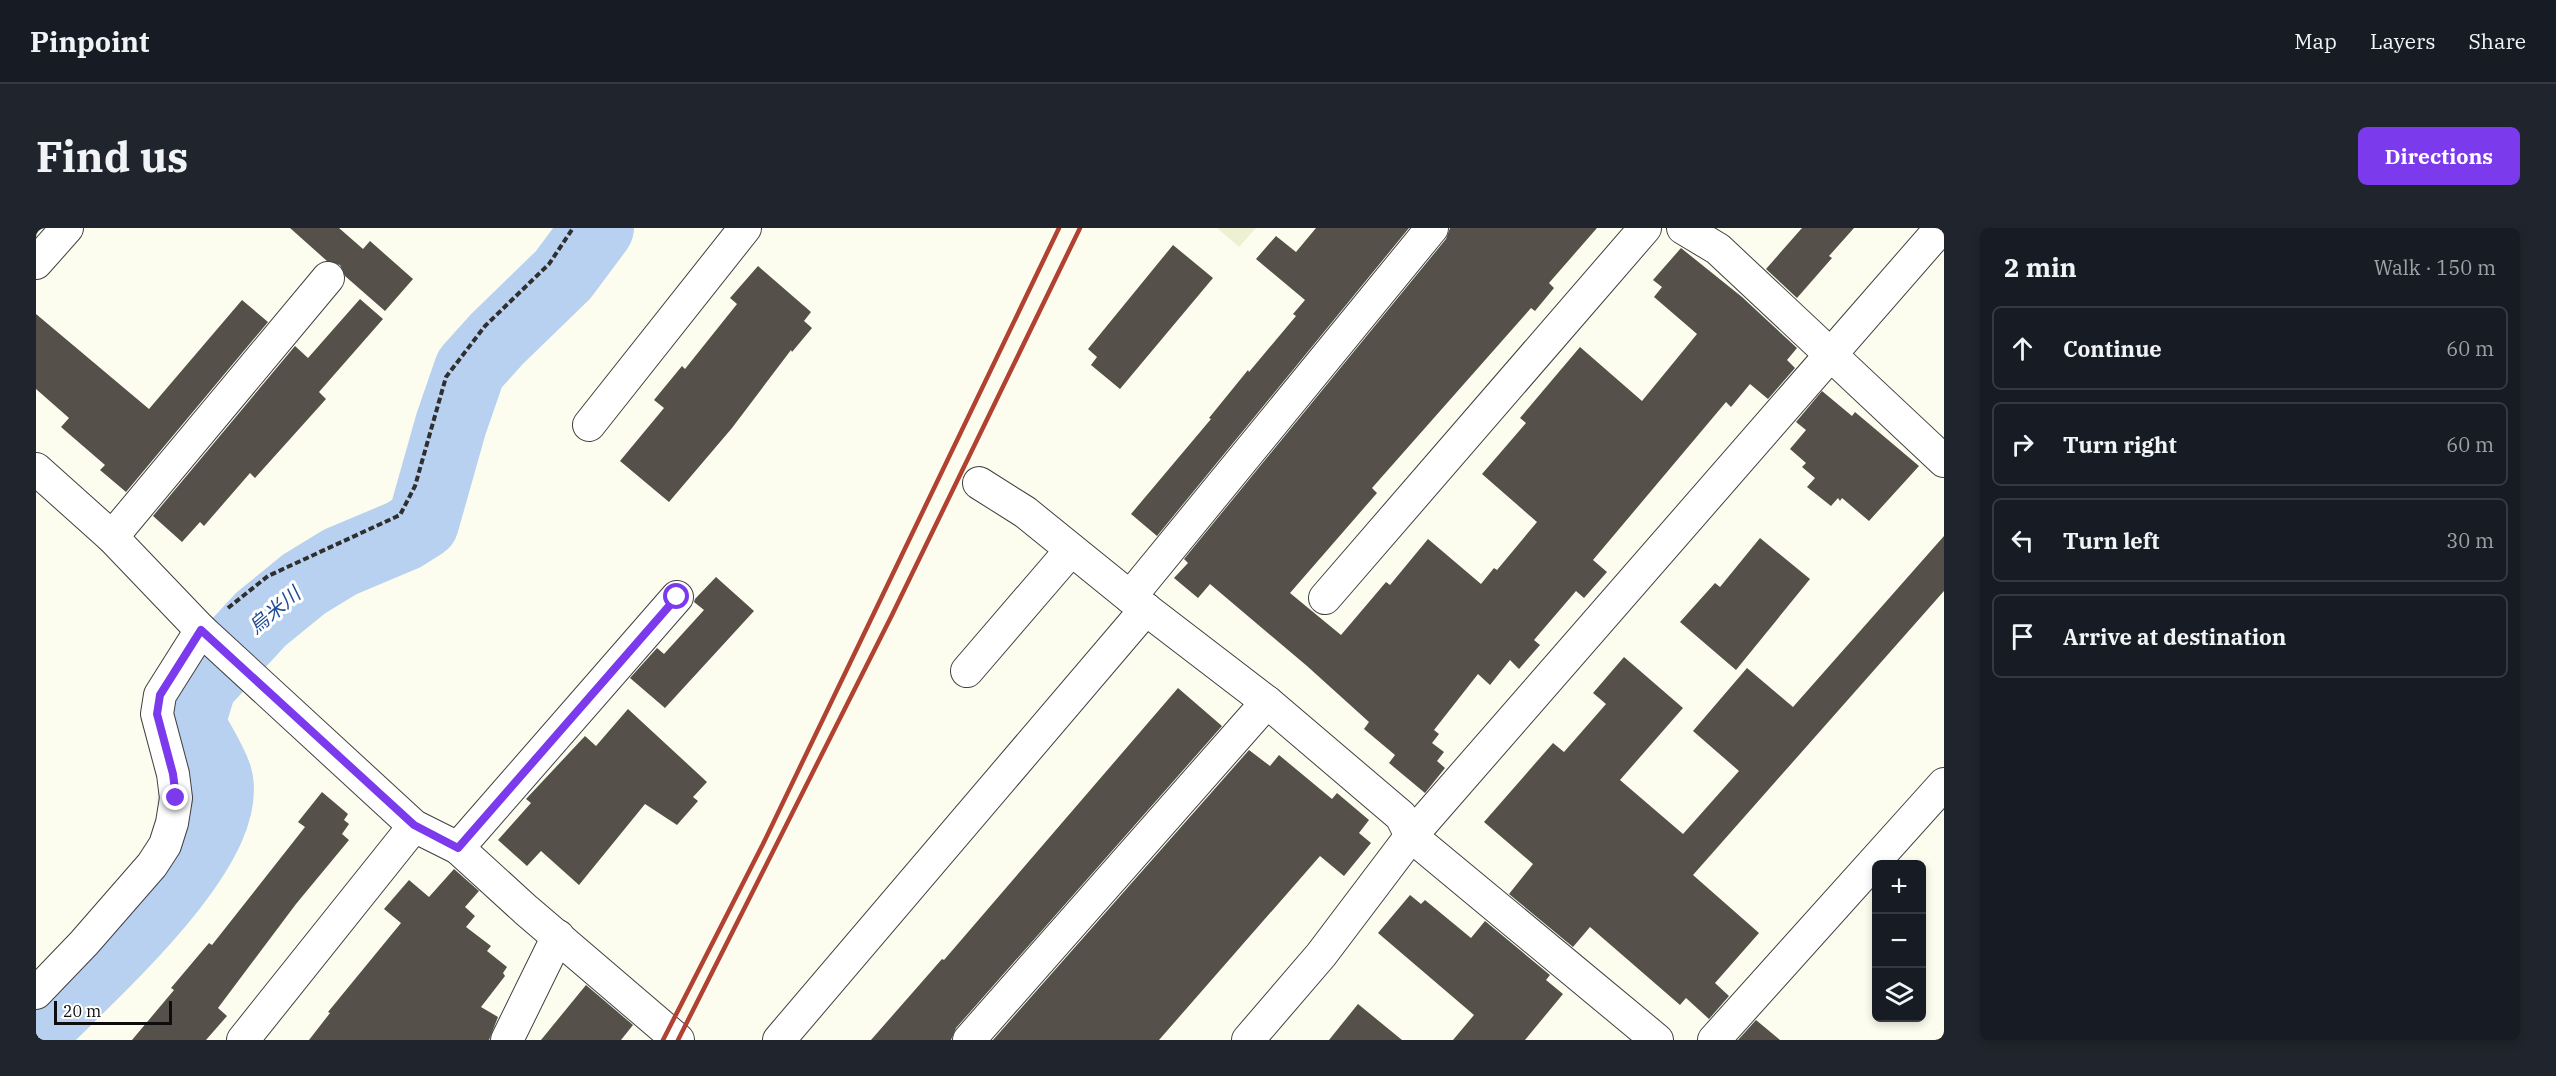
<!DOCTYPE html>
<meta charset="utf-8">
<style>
:root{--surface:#171b24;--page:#20242c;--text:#f1f3f6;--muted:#9ea1a6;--line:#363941;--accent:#7c3aed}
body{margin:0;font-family:"IBM Plex Serif","Noto Sans JP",serif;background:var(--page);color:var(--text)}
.controls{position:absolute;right:18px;bottom:18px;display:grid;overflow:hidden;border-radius:9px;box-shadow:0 3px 9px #0003}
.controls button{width:54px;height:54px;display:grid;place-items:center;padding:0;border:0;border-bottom:2px solid var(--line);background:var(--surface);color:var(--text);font:30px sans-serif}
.scale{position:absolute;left:18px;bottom:15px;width:118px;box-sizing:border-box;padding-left:6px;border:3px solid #0d0d0d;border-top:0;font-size:16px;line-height:21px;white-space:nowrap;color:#0d0d0d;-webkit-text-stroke:4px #fff;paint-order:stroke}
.stop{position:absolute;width:18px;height:18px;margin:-14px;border:4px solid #7c3aed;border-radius:50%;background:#fff}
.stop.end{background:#7c3aed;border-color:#fff;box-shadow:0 2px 6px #0008}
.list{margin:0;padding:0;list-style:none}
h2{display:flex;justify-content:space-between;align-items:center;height:78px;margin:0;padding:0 24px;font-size:26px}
h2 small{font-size:20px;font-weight:400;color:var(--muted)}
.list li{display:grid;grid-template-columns:39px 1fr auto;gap:18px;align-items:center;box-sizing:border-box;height:84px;margin:0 12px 12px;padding:0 12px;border:2px solid var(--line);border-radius:9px}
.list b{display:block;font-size:22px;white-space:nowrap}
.list em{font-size:20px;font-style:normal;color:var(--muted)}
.icon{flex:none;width:33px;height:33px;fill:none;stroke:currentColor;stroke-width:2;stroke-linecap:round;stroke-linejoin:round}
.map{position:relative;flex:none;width:1908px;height:812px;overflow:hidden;border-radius:9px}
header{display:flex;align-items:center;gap:36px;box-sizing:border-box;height:84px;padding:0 30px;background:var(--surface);border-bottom:2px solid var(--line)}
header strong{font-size:28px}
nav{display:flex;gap:33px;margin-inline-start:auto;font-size:21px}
.intro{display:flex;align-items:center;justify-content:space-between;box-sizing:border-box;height:144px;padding:0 36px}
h1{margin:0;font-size:42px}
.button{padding:15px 27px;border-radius:9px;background:var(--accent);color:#fff;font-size:21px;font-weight:700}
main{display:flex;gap:36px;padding:0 36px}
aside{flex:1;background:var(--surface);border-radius:9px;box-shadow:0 3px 9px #0003}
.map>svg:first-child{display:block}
.farmland{fill:#eef1d1}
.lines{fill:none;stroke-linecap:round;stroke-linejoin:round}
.river{stroke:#b8d1f0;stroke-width:72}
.building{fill:#55504a}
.street-casing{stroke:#404040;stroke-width:34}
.path{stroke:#2f2f2f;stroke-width:4;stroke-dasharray:6 3;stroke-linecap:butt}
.street{stroke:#fff;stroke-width:32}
.rail{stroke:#b14232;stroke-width:4.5}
.route{stroke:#7c3aed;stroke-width:8}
.labels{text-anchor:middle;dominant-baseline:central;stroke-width:6;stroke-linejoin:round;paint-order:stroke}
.water-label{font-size:20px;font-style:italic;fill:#224d94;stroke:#fff}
</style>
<header>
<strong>Pinpoint</strong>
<nav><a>Map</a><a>Layers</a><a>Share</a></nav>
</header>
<div class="intro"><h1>Find us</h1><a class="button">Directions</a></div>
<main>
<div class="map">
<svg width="1908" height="812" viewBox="0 0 1908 812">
<rect width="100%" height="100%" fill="#fdfdef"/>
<path class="farmland" d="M1181 0H1220L1203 19Z"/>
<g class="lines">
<path class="river" d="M0 801C46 753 201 619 180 548 174 530 161 512 153 495L165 456 225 391 268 356 304 334 368 307 387 295 415 196 434 141 461 111 527 47 562 0"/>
</g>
<g class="building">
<path d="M254 0H303L327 21 334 13 377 51 349 83 309 48 304 37 291 33Z"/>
<path d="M1280 0H1373L1121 308 1095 286 1175 191 1173 190 1212 142 1213 144 1260 88 1257 86 1269 72 1220 31 1240 8 1260 24Z"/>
<path d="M1414 0H1561L1513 55 1518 60 1499 83 1495 80 1336 260 1341 265 1254 365 1305 407 1350 354 1354 357 1392 311 1445 356 1458 340 1461 342 1501 294 1446 246 1490 195 1484 190 1544 119 1606 173 1661 106 1618 69 1626 59 1617 52 1645 20 1706 69 1761 120 1751 132 1759 140 1732 171 1714 156 1695 179 1690 174 1557 332 1571 344 1548 370 1540 363 1498 412 1504 417 1483 441 1474 432 1454 457 1442 446 1398 502 1403 506 1396 515 1408 524 1401 533 1409 540 1389 565 1353 535 1359 527 1328 501 1333 494 1271 438 1174 356 1162 370 1138 350 1152 335 1148 331 1410 11Z"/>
<path d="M1766 0H1818L1793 28 1796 30 1761 70 1730 41Z"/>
<path d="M1137 17 1177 50 1084 161 1055 137 1061 129 1052 121Z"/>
<path d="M722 38 775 84 768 93 776 100 756 124 755 122 696 200 633 274 584 233 628 180 618 172 646 138 649 141 701 76 694 70Z"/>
<path d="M324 71 347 91 283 164 290 171 219 250 214 245 168 298 164 294 146 314 117 288 259 118 272 130Z"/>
<path d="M206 72 232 94 90 264 64 242 69 237 25 199 33 190 0 161V86L113 181Z"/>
<path d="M1786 163 1816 188 1819 184 1883 238 1833 293 1806 270 1804 273 1802 270 1795 278 1771 259 1779 250 1766 239 1770 235 1754 221 1770 202 1760 194Z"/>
<path d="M1908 308V363L1657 647 1723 705 1679 755 1693 768 1673 791 1650 770 1644 777 1554 699 1537 719 1473 666 1497 636 1448 594 1517 515 1528 524 1570 476 1557 465 1588 429 1647 480 1584 552 1647 606 1703 543 1657 503 1711 440 1757 479Z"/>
<path d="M1724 310 1774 351 1700 442 1644 394 1679 355 1684 359Z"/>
<path d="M680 349 718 383 629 480 594 450 621 420 628 426 668 382 658 374 659 371Z"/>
<path d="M1142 460 1186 498 920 800 915 812H835L906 731 908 732Z"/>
<path d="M592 481 671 554 657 569 662 573 641 597 609 576 543 657 505 623 491 638 462 612 495 575 490 571 549 508 560 518Z"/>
<path d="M1213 522 1234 538 1243 527 1296 571 1301 565 1333 592 1323 605 1335 615 1308 648 1284 628 1123 812H957Z"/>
<path d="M286 564 312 586 308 592 313 596 306 606 313 612 260 676 182 780 191 788 170 812H96L138 762 135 760 173 715 176 717 269 599 262 594Z"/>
<path d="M418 641 443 663 429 679 439 688 430 699 455 718 451 723 471 739 467 745 469 748 445 779 462 789 453 812H273L294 785 292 784 365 695 348 681 373 652 393 669Z"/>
<path d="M1374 667 1385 676 1389 672 1435 710 1449 693 1514 747 1510 752 1527 766 1489 812H1417L1438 787 1342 705Z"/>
<path d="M550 757 597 797 585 812H505Z"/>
<path d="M1322 776 1366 812H1293Z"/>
<path d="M1720 792 1744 812H1702Z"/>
</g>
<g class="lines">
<defs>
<g id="street">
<path d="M1647 0 1682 21 1908 233"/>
<path d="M0 35 31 0"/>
<path d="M553 197 709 0"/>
<path d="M0 241 76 309 165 402 378 598 422 620 490 682 642 812"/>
<path d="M943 255 989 284 1094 369 1231 474 1365 588 1375 608 1621 812"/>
<path d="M76 309 292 50"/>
<path d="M1094 369 1396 0"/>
<path d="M1289 370 1609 0"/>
<path d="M931 443 1035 322"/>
<path d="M422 620 641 369"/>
<path d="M0 765 48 715 116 637 129 617 136 595 140 570 137 546 121 486 124 467 165 402"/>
<path d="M207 812 378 598"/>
<path d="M471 812 522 708"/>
<path d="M743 812 1110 381"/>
<path d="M933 812 1231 474"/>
<path d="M1212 812 1285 727 1375 608 1905 0"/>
<path d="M1678 812 1908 556"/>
</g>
</defs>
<use href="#street" class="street-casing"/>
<path class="path" d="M192 380 232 348 364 287 379 258 410 149 449 98 513 36 537 0"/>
<use href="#street" class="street"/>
<g class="rail">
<path d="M627 812 727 616 1023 0"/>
<path d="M642 812 856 387 1044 0"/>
</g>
</g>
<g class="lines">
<path class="route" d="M140 570 137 546 121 486 124 467 165 402 378 597 422 620 641 369"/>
</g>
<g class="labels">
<g class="water-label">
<text transform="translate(238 382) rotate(-40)">烏米川</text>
</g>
</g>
</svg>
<div class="controls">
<button>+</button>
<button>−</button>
<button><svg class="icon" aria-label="layers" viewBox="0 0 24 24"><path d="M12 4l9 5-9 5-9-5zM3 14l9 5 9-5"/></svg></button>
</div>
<div class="scale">20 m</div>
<div class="stop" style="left:641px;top:369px"></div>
<div class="stop end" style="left:140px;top:570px"></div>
</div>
<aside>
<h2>2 min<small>Walk · 150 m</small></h2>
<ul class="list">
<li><svg class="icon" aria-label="ahead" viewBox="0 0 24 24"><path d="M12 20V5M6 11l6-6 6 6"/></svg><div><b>Continue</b></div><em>60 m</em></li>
<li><svg class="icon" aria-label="right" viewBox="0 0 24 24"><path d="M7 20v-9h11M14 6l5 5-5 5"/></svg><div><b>Turn right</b></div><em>60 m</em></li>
<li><svg class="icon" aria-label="left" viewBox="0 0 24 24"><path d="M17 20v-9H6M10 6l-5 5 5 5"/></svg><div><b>Turn left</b></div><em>30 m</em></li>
<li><svg class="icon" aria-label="arrive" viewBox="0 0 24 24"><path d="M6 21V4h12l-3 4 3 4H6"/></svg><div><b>Arrive at destination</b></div></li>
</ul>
</aside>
</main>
